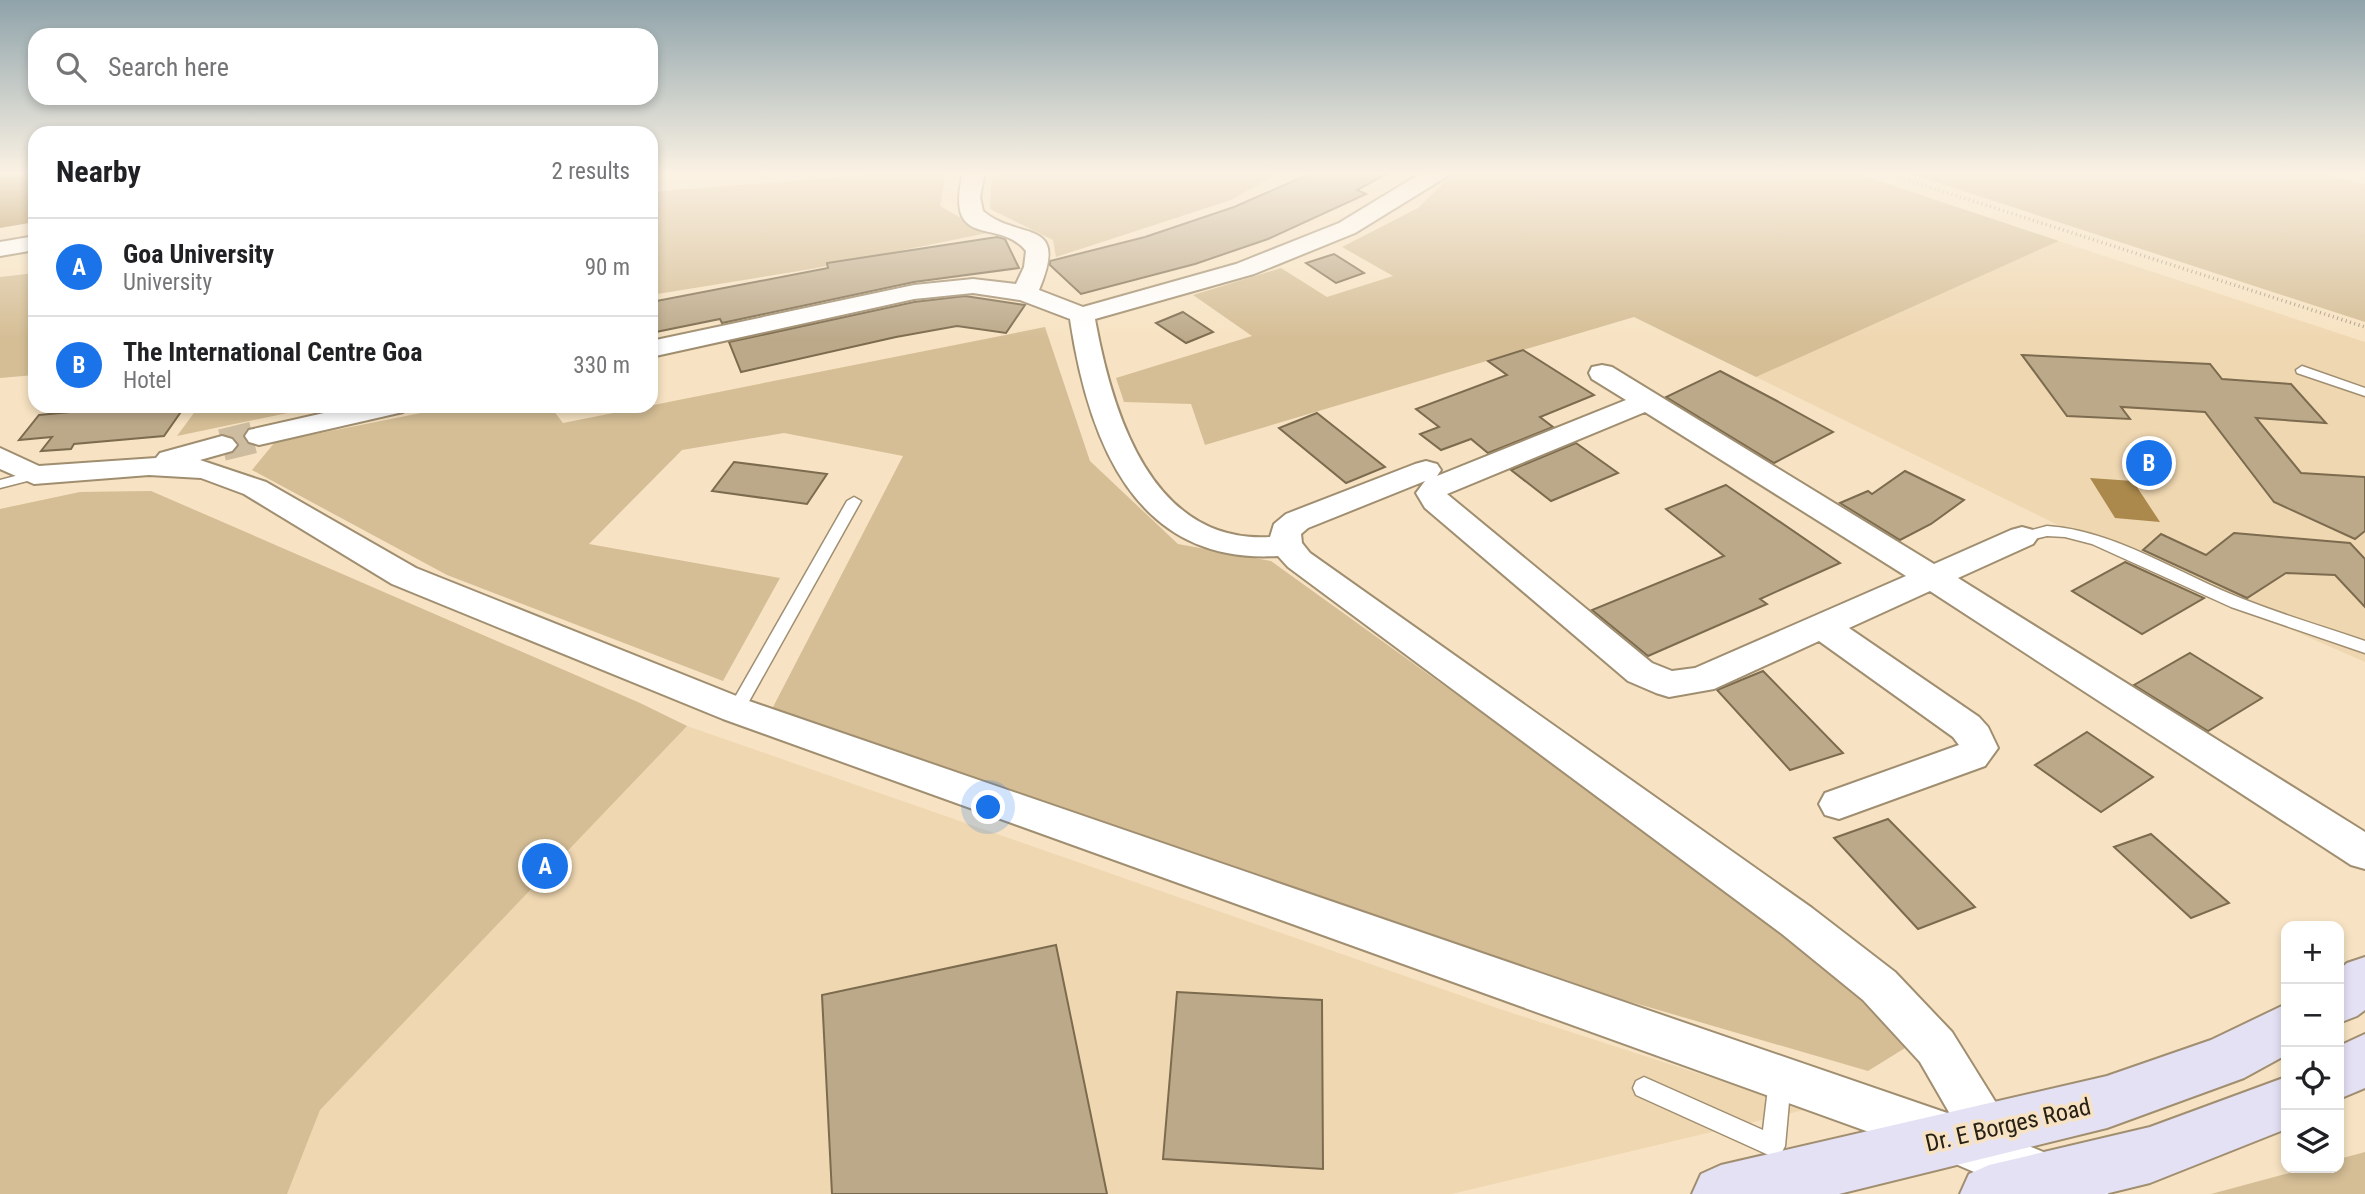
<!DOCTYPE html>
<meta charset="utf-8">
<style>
:root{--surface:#fff;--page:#f2f2f2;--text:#202124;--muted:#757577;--line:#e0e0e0;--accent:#1a73e8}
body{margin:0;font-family:"Roboto Condensed",sans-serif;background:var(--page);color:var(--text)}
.controls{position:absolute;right:21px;bottom:21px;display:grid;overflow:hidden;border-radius:14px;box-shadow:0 4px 10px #0003}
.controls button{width:63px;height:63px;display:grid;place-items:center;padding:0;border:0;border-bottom:2px solid var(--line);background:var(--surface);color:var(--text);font:35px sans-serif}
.you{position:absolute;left:989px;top:808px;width:24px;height:24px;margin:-18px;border:5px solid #fff;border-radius:50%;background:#1a73e8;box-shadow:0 0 0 10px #1a73e833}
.badge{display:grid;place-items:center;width:46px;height:46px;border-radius:50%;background:var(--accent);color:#fff;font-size:23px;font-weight:700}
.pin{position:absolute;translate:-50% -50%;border:4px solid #fff;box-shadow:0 2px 7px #0006}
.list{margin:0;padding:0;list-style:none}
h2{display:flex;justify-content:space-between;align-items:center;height:91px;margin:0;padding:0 28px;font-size:30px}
h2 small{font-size:23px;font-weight:400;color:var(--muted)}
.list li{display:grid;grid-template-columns:46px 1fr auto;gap:21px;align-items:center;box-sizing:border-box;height:98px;padding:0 28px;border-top:2px solid var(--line)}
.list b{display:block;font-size:26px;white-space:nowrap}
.list p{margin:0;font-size:23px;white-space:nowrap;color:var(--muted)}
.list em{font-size:23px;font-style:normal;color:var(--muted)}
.icon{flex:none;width:38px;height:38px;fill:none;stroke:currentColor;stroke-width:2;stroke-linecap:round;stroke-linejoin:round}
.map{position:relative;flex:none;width:2365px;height:1194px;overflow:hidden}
.search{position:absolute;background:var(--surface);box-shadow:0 4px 10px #0003;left:28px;top:28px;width:630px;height:77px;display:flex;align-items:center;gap:18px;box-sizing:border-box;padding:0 24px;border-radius:21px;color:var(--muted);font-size:26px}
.panel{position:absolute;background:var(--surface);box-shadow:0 4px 10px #0003;left:28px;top:126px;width:630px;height:287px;border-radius:21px}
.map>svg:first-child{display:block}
.built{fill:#efd7b1}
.green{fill:#d5be96}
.water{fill:#ab894c}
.building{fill:#bca98a;stroke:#7c6b4e;stroke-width:2}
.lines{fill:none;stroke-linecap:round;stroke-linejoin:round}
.street-tunnel{stroke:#cebca0;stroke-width:32;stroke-dasharray:32 17;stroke-linecap:butt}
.lane-casing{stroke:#a08e70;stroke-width:3}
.street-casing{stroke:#a08e70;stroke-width:4}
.secondary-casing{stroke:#a08e70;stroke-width:4}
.path{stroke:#aa9b82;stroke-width:3.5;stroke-dasharray:1 3.5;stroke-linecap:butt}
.lane{fill:#fff;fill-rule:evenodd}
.street{fill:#fff;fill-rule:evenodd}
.secondary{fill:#e5e1f4;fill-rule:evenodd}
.labels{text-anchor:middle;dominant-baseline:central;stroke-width:7;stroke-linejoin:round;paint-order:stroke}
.near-street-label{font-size:24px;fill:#282115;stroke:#f7e3c3}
</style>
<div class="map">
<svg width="2365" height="1194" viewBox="0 0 2365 1194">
<rect width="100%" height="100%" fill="#f7e3c3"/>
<g class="built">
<path d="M2059 241 2365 342V662L2109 550 1756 377Z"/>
<path d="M151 491 640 703 687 726 1494 1007 1808 1109 1452 1194H0V509L80 492Z"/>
</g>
<g class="green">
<path d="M907 172H946L940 206 987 233 811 269 651 295V192Z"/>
<path d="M1021 172H1281L1231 200 1056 257 1053 240 990 209 992 176Z"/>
<path d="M1455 172H1852L2059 241 1756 377 1634 317 1205 445 1191 404 1124 402 1116 378 1252 336 1193 295 1281 268 1327 297 1393 276 1342 247 1418 208Z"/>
<path d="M1905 172H2316L2365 184V322Z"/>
<path d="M35 273V375L0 378V277Z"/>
<path d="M1045 327 1090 461 1178 544 1271 561 1735 895 1913 1043 1868 1071 1624 1000 772 709 903 456 784 433 682 450 589 544 780 578 723 681 447 575 252 470 275 442 456 406H550L563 423Z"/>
<path d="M199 406H321L177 436Z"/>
<path d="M151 491 640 703 687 726 320 1110 287 1194H0V509L80 492Z"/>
<path d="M2365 1152V1194H2211L2308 1168H2339V1159Z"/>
</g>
<g class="water">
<path d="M0 172H35V222L0 228Z"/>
<path d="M2090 478 2133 481 2160 522 2115 518Z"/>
</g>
<g class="building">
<path d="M1314 172H1390L1357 190 1366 194 1268 239 1195 264 1081 294 1050 265V261L1145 237 1234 207Z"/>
<path d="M997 237 1005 239 1019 268 914 282 722 323 720 319 651 333V302L828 268 827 263Z"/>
<path d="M1334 254 1364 273 1336 283 1306 263Z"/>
<path d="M965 296 1025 305 1006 333 957 326 896 337 741 372 729 342 914 302Z"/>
<path d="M1183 312 1213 332 1186 343 1156 323Z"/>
<path d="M1523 350 1594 395 1540 417 1553 427 1488 453 1471 439 1441 450 1420 434 1439 427 1416 409 1507 375 1488 361Z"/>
<path d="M2022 355 2210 364 2222 379 2291 384 2326 423 2256 418 2301 473 2365 477V531L2355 539 2274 502 2205 412 2121 407 2130 419 2067 416Z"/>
<path d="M1720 371 1777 401 1833 432 1774 463 1666 397Z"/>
<path d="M134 406H185L164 436 74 444 71 449 41 451 52 437 19 440 39 415Z"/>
<path d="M1317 413 1385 467 1346 483 1279 428Z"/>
<path d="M1576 443 1618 473 1551 501 1511 470Z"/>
<path d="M734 462 827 474 807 504 712 491Z"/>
<path d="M1905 471 1964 500 1931 524 1900 540 1840 503 1868 491 1872 494Z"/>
<path d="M1726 485 1840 563 1760 599 1767 604 1648 656 1592 610 1724 556 1666 509Z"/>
<path d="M2234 533 2350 543 2365 559V607L2335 575 2286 573 2247 598 2143 550 2161 534 2206 555Z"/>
<path d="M2125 562 2204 598 2142 634 2072 591Z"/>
<path d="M2190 653 2262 698 2208 731 2134 685Z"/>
<path d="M1763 671 1843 753 1790 770 1717 690Z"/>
<path d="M2087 732 2153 777 2101 812 2035 765Z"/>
<path d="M1888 819 1975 907 1918 929 1834 838Z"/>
<path d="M2151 834 2229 903 2191 918 2114 847Z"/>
<path d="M1056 945 1107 1194H832L822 995Z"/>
<path d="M1177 992 1322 1000 1323 1169 1163 1159Z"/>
</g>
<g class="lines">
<path class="street-tunnel" d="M222 445 259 436"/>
<defs>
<g id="lane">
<path d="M2302 366 2365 388V396L2297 373 2296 370Z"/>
<path d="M34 471 41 475 39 478 0 488V480Z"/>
<path d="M854 497 861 501 742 714H730L727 710 730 706 847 501Z"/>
<path d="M2047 526C2114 530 2181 575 2243 599 2283 615 2324 627 2365 641V653L2231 607 2092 544 2065 537 2047 536 2022 542 2015 537 2017 534Z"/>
<path d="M1780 1070 1788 1073 1791 1080 1785 1146 1781 1154 1773 1157 1636 1095 1633 1088 1636 1081 1644 1077 1763 1130 1769 1080 1772 1073Z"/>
</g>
<g id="street">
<path d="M963 172H985L980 197 983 211C1019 242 1070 216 1039 290L1083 307 1236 264 1339 223 1423 172H1449L1446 177 1355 233 1254 274 1095 319C1112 412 1151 544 1270 537L1274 524 1286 514 1415 464 1426 461 1437 464 1441 470 1437 476 1626 400 1592 379 1589 373 1592 367 1602 365 1612 367 1934 564 2011 530 2022 527 2033 530 2038 537 2033 544 1958 578 2365 832V869L2351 865 1930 591 1849 628 1979 717 1988 727 1998 748 1985 766 1839 819 1825 815 1819 804 1825 793 1959 745 1953 737 1819 641 1714 689 1669 697 1656 693 1628 681 1425 508 1416 493 1425 481 1308 528 1301 534 1302 543 1310 553 1812 908 1895 972 1952 1032 2003 1114 2010 1130 2007 1137 2101 1176 2108 1194H2025L1944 1159 723 719 392 584 244 494 201 478 149 475 34 484 0 469V448L39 466 156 458 160 453 222 436 232 439 237 445 232 451 200 460 266 482 416 568 749 701 1950 1114 1920 1062 1863 1000 1782 934 1288 567 1278 556C1134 565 1088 439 1070 319L1020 300 973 293 914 299 651 357V341L914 285 973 279 1016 284 1024 267 1026 251C999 216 944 253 963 172ZM1645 412 1906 576 1695 668 1672 671 1652 663 1447 494Z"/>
<path d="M35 236V250L0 256V242Z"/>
<path d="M355 406H407L403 412 259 445 249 442 245 436 249 430Z"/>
</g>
<g id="secondary">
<path d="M2365 957V1010L2357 1016 2339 1023V970L2347 963Z"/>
<path d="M2286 1004V1055L2244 1078 2107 1128 1839 1194H1692L1701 1174 1721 1165 2107 1076 2211 1040Z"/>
<path d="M2365 1034V1088L2339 1099V1046Z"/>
<path d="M2286 1077V1129L2150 1183 2105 1194H1960L1969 1174 1989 1165 2150 1127Z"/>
</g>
</defs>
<use href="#lane" class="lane-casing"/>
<use href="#street" class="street-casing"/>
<use href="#secondary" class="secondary-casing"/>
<path class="path" d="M1883 172 2365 327"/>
<use href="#lane" class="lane"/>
<use href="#street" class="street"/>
<use href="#secondary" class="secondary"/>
</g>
<linearGradient id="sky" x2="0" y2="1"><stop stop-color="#8fa3aa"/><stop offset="0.51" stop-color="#fbf2e4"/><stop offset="1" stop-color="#fbf2e4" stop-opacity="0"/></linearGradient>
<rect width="2365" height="339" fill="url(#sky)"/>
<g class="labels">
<g class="near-street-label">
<text transform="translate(2008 1125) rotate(-13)">Dr. E Borges Road</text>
</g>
</g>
</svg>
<div class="controls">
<button>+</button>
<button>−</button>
<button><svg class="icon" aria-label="locate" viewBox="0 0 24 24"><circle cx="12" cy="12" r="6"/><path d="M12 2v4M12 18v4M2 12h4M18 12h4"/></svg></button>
<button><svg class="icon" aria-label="layers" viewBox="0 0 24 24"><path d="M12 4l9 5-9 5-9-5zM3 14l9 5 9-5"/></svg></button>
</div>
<div class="you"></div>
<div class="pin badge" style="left:545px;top:866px">A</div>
<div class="pin badge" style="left:2149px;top:463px">B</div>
<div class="search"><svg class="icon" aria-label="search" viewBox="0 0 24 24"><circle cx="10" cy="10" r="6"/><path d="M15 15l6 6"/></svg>Search here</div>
<section class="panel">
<h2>Nearby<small>2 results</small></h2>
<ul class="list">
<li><span class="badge">A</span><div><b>Goa University</b><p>University</p></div><em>90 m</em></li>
<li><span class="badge">B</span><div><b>The International Centre Goa</b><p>Hotel</p></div><em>330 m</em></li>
</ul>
</section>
</div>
